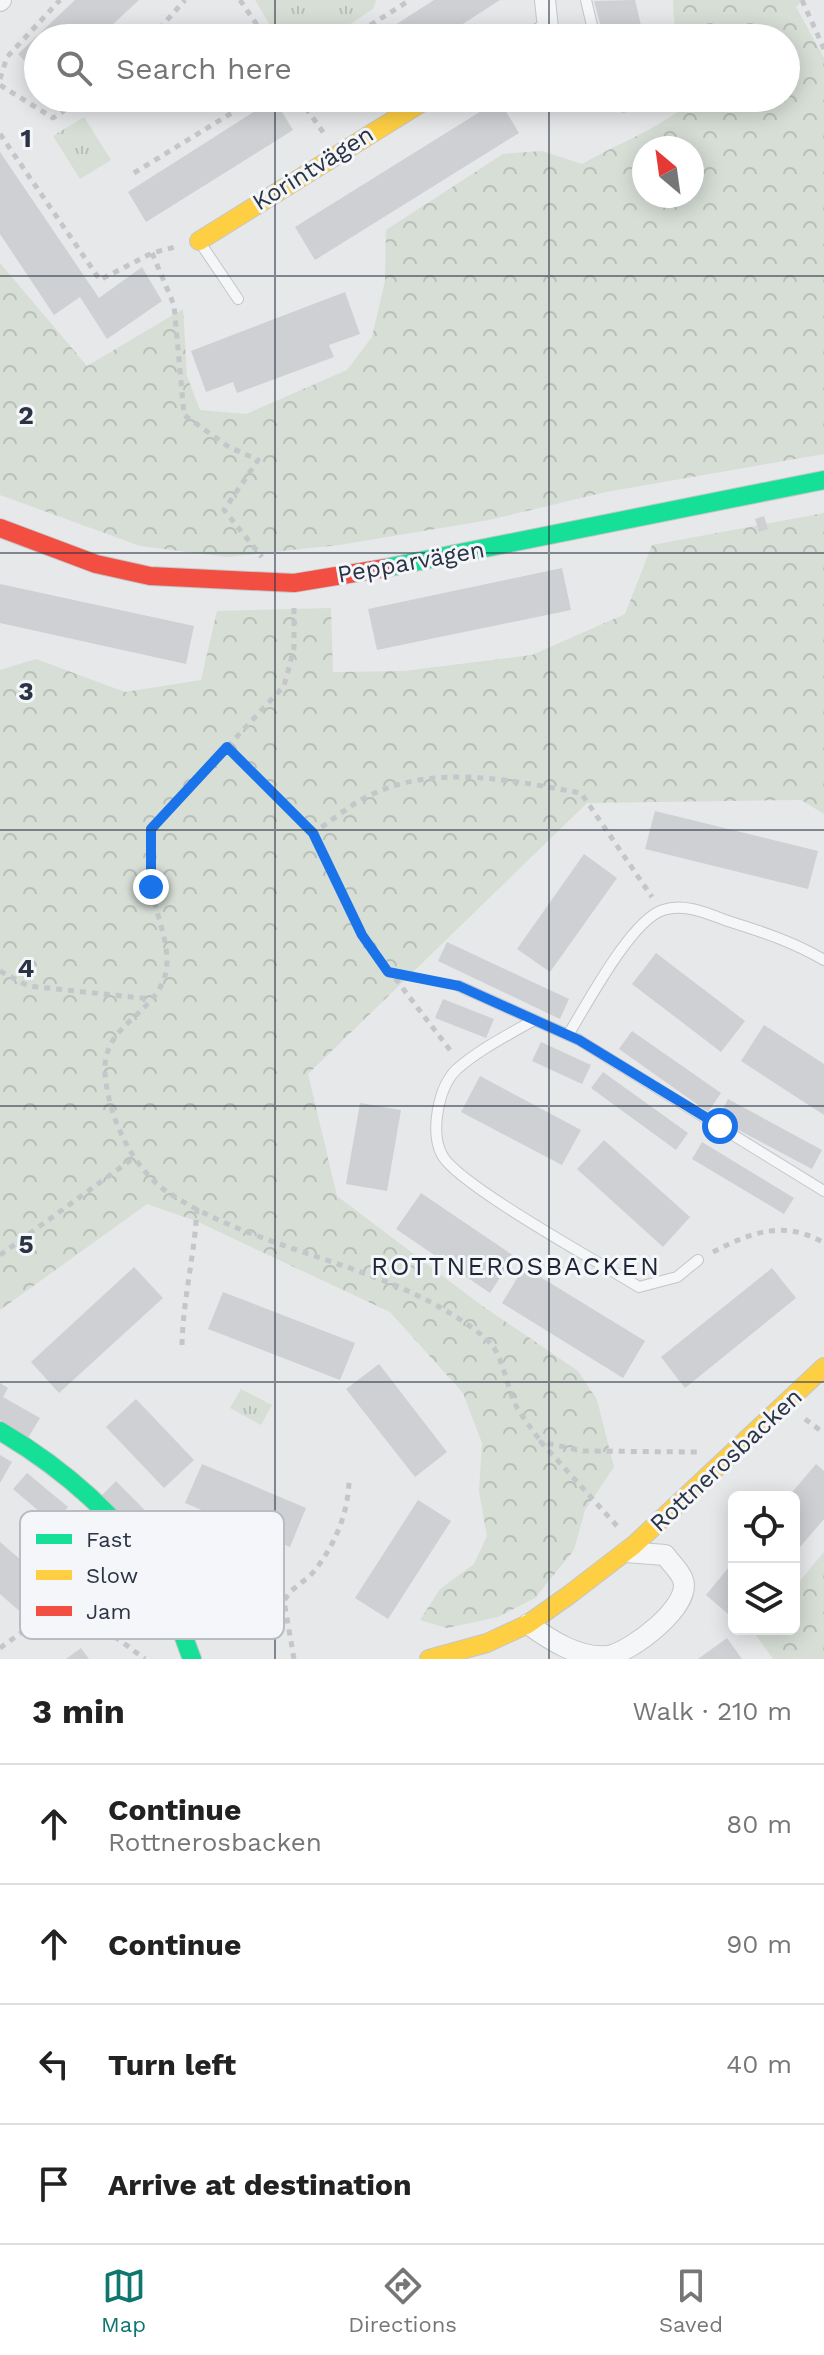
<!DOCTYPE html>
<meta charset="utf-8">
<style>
:root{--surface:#fff;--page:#f2f2f2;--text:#222;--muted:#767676;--line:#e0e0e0;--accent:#0f766e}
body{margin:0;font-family:"Work Sans",sans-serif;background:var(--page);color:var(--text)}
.controls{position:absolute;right:24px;bottom:24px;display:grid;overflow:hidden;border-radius:12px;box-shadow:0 4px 20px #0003}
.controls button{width:72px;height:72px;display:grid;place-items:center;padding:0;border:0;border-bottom:2px solid var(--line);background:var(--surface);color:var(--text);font:40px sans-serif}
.compass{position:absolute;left:632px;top:136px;width:72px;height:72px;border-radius:50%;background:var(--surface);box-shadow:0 4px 20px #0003;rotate:331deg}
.stop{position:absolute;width:24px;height:24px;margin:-18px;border:6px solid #1a73e8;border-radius:50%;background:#fff}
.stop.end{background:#1a73e8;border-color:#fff;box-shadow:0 2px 8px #0008}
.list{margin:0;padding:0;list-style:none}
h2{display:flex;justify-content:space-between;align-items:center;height:104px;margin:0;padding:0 32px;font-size:34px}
h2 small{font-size:26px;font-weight:400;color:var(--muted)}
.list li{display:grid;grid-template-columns:52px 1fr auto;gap:24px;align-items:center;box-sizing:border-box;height:120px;padding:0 32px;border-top:2px solid var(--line)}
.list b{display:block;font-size:30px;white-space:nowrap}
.list p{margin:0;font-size:26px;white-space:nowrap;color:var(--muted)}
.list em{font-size:26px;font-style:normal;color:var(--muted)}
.icon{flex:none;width:44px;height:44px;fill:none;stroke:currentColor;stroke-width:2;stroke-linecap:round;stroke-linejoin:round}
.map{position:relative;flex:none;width:824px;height:1659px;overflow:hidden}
.search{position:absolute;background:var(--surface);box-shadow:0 4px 20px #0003;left:24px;right:24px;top:24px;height:88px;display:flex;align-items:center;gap:20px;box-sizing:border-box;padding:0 28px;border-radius:44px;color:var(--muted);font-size:30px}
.sheet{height:584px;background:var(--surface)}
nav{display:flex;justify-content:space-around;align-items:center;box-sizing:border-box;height:112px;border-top:2px solid var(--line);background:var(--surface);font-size:22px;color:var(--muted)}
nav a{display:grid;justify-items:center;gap:4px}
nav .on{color:var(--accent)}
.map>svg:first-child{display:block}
.forest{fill:url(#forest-crowns);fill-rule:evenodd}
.park{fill:url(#park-tufts)}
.building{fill:#ced0d3}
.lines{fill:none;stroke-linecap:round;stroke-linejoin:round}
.lane-casing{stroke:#c4c6c8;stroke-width:12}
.street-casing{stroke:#c4c6c8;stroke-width:22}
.fast-casing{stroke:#c4c6c8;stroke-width:20}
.slow-casing{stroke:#c4c6c8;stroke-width:20}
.jam-casing{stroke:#c4c6c8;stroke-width:20}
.path{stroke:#c5c6ca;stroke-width:5;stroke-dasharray:6 6;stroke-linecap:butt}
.lane{stroke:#f5f6f7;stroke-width:10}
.street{stroke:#f5f6f7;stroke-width:20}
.fast{stroke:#16e098;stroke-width:18}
.slow{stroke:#ffcf43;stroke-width:18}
.jam{stroke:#f24e42;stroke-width:18}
.route{stroke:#1a73e8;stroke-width:10}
.grid{fill:none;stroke:#2b3445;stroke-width:2;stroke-opacity:0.55}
.labels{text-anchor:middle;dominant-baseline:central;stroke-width:6;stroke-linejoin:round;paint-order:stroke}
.street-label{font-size:24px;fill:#2b3445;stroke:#f4f6f9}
.neighbourhood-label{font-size:26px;letter-spacing:2px;fill:#1d2536;stroke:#f4f6f9}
.key{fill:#f4f6f9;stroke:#b8bcc3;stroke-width:2}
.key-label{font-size:22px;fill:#2b3445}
.grid-label{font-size:26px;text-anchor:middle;font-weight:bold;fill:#2b3445;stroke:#f4f6f9;stroke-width:6;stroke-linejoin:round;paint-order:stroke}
</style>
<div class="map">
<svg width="824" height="1659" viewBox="0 0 824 1659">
<defs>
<pattern id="forest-crowns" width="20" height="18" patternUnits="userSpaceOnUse" patternTransform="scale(2)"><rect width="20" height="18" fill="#d6ded6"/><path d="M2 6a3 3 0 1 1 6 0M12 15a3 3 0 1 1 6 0" fill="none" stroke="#b8bfb9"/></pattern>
<pattern id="park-tufts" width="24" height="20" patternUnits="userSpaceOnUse" patternTransform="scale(2)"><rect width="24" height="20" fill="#d6ded6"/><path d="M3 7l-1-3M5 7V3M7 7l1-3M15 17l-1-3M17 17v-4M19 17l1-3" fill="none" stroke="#b8bfb9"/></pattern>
</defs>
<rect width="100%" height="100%" fill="#e6e8ea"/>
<g class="forest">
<path d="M673 0H803L796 7 824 58V454L606 492 489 520 339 545 227 557 140 546 0 495V263L87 366 183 309 187 376 200 410 246 414 347 370 372 337 385 281 386 230 503 154 542 151 582 164C615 145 648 133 679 111V98H786V38H675ZM692 148V196H644V148Z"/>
<path d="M824 513V814L801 800 587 803 308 1074 337 1196 481 1305 578 1371 597 1400 614 1467 585 1510 574 1550 535 1598 498 1617 447 1628 420 1620 440 1589 474 1564 487 1536 479 1491 482 1443 463 1393 390 1312 196 1221 147 1204 0 1310V670L36 659 125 692 201 680 217 611 331 608 333 672 404 671 532 655 625 614 652 545Z"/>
<path d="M824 1552V1659H773L755 1634 759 1629H794V1588Z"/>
</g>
<g class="park">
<path d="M255 0H376L373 9 329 38H278Z"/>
<path d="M84 117 111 160 80 179 53 136Z"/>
<path d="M241 1389 272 1405 261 1425 230 1408Z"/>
</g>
<g class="building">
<path d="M75 0H139L98 38H38V75L18 54Z"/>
<path d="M434 0H500L441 38H375Z"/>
<path d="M635 0 644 38H604L594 1Z"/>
<path d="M618 98H658L660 106 622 113Z"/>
<path d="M274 99 293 130 146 222 128 192Z"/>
<path d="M499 100 519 133 315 260 295 227Z"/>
<path d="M0 152 99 298 142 267 162 301 107 339 80 297 54 315 0 234Z"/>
<path d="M345 292 360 334 329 345 334 357 237 393 233 382 206 392 191 351Z"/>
<path d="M764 516 768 529 759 532 755 519Z"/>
<path d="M562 568 571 610 377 650 368 609Z"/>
<path d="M0 584 194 626 186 664 0 623Z"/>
<path d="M655 811 818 851 808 889 645 849Z"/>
<path d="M584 854 617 878 550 972 517 949Z"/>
<path d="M447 942 569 999 560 1019 438 961Z"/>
<path d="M656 953 745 1021 721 1052 632 984Z"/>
<path d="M443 999 494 1019 486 1038 435 1018Z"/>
<path d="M764 1025 824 1064V1115L741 1061Z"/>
<path d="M632 1031 721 1093 708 1112 619 1049Z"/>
<path d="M541 1042 591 1065 582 1084 532 1061Z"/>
<path d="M603 1072 688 1133 676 1150 591 1088Z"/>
<path d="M480 1076 581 1130 562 1165 461 1112Z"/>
<path d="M728 1099 822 1150 812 1169 718 1119Z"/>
<path d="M360 1103 401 1110 387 1191 346 1184Z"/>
<path d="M604 1140 690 1217 663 1247 577 1169Z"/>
<path d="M702 1142 794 1198 784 1214 692 1159Z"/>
<path d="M421 1193 514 1256 490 1293 396 1229Z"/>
<path d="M134 1267 163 1298 59 1393 31 1362Z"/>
<path d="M524 1267 645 1341 623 1378 502 1303Z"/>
<path d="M772 1268 796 1298 685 1388 661 1357Z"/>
<path d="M223 1292 355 1343 340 1380 208 1329Z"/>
<path d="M379 1364 447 1452 415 1477 346 1389Z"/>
<path d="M0 1383 8 1388 3 1397 40 1418 28 1438 0 1420Z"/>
<path d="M136 1399 194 1460 164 1488 106 1427Z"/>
<path d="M0 1455 12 1462 0 1483Z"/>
<path d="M202 1464 306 1508 290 1547 185 1503Z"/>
<path d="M816 1464 824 1471V1519L794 1554V1497H788Z"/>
<path d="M27 1473 68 1507 54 1524 13 1489Z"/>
<path d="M116 1481 177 1543 162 1559 100 1497Z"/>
<path d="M418 1500 451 1521 388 1619 355 1598Z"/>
<path d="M0 1542 50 1585 24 1615 0 1594Z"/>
<path d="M734 1561V1619L706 1595Z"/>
<path d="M727 1638 742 1659H698Z"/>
<path d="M81 1648 89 1659H66Z"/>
</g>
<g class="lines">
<defs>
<g id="lane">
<path d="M586 0 595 38"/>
<path d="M199 241 238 299"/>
<path d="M459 986 579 1040 824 1191"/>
<path d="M534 1020C508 1035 480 1049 457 1069 438 1087 430 1132 442 1155 458 1185 602 1264 639 1287L677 1277 698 1260"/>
<path d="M568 1035C586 1006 631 920 663 910 687 902 712 916 734 923 766 933 795 943 824 960"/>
</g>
<g id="street">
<path d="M0 1 1 0"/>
<path d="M531 38 548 28 545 0"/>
<path d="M528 1624C550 1640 579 1659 608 1656 631 1652 692 1606 683 1580 681 1572 670 1562 665 1555L626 1552"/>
</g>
<g id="fast">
<path d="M385 568 824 480"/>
<path d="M0 1431C63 1468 124 1520 161 1584 175 1607 182 1634 192 1659"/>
</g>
<g id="slow">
<path d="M199 241 429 98"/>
<path d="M429 1659 487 1643 528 1624 569 1595 634 1545 824 1367"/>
</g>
<path id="jam" d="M0 528 96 564 150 576 294 583 385 568"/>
</defs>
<use href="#lane" class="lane-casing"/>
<use href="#street" class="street-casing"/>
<use href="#fast" class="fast-casing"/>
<use href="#slow" class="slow-casing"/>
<use href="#jam" class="jam-casing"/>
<g class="path">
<path d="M240 0 266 38"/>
<path d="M802 0 824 49"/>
<path d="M151 38 185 0"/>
<path d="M350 38 410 0"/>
<path d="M0 79 7 57 60 0"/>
<path d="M0 85 53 118 82 98"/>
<path d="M299 98 325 135"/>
<path d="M0 134 100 280 152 253 175 247"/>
<path d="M134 173 256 98"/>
<path d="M152 253 174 305 184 415 229 447 258 460 224 510 262 557"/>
<path d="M294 608V648L284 686 151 829C151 849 148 870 152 890 156 916 174 952 164 979 150 1017 102 1026 105 1073 108 1116 132 1169 169 1193 251 1247 364 1261 448 1312 461 1320 483 1334 492 1345 503 1360 507 1385 514 1402 521 1416 532 1429 541 1442"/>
<path d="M227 747 313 833C333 820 353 802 375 793 440 764 514 781 581 793L652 897"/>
<path d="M313 833 362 935 453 1054"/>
<path d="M0 971 28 986 151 999"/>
<path d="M389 972 442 983"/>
<path d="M713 1252C750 1233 784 1219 824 1243"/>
<path d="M0 1255 135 1157"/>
<path d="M182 1345C183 1298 195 1254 197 1207"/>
<path d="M805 1419 824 1433"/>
<path d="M617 1526 541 1442 583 1451 697 1452"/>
<path d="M0 1648 53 1610 118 1639 145 1659"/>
<path d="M294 1659 284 1601C293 1585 305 1583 315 1570 335 1544 348 1514 349 1481"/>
</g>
<use href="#lane" class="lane"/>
<use href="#street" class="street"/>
<use href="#fast" class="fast"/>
<use href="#slow" class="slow"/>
<use href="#jam" class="jam"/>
</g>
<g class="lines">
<path class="route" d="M151 887V829L227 747 313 833 362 935 388 972 459 986 579 1040 720 1126"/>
</g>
<path class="grid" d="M275 0V38M549 0V38M275 98V1659M549 98V1659M0 276H824M0 553H824M0 830H824M0 1106H824M0 1382H824"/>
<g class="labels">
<g class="street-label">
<text transform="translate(313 168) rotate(-32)">Korintvägen</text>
<text transform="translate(411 562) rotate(-10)">Pepparvägen</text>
<text transform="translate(726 1460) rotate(-43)">Rottnerosbacken</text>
</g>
<g class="neighbourhood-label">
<text x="516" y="1266">ROTTNEROSBACKEN</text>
</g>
</g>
<rect x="20" y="1511" width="264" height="128" rx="12" class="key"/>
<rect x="36" y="1534" width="36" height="10" fill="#16e098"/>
<rect x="36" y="1570" width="36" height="10" fill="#ffcf43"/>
<rect x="36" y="1606" width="36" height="10" fill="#f24e42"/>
<g class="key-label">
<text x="86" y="1547">Fast</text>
<text x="86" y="1583">Slow</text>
<text x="86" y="1619">Jam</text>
</g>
<g class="grid-label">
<text x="26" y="147">1</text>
<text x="26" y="424">2</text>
<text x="26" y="700">3</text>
<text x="26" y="977">4</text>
<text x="26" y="1253">5</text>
</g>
</svg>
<div class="controls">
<button><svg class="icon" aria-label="locate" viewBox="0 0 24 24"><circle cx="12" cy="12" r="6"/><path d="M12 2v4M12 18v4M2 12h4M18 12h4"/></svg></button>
<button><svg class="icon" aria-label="layers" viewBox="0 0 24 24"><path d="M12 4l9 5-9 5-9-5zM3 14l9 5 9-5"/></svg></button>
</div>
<svg class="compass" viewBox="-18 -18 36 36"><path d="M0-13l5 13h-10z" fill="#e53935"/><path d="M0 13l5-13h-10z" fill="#767676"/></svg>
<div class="stop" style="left:720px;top:1126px"></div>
<div class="stop end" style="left:151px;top:887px"></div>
<div class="search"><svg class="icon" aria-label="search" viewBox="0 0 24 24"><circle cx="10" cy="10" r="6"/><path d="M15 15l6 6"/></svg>Search here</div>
</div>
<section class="sheet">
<h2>3 min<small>Walk · 210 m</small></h2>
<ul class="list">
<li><svg class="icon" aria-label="ahead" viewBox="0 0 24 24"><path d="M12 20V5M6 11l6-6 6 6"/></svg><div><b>Continue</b><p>Rottnerosbacken</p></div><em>80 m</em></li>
<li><svg class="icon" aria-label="ahead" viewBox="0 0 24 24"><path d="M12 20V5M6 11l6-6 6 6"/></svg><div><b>Continue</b></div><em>90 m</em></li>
<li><svg class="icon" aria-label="left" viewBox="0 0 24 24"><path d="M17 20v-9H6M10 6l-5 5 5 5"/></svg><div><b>Turn left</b></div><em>40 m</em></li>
<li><svg class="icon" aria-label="arrive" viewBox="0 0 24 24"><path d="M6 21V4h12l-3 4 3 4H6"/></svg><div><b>Arrive at destination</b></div></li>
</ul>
</section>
<nav>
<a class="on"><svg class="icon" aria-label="map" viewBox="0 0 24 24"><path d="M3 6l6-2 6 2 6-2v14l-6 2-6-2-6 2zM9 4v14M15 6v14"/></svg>Map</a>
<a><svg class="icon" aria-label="directions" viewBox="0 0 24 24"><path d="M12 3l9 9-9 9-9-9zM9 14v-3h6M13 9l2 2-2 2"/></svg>Directions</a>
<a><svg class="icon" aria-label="saved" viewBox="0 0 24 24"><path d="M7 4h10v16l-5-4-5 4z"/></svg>Saved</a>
</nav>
